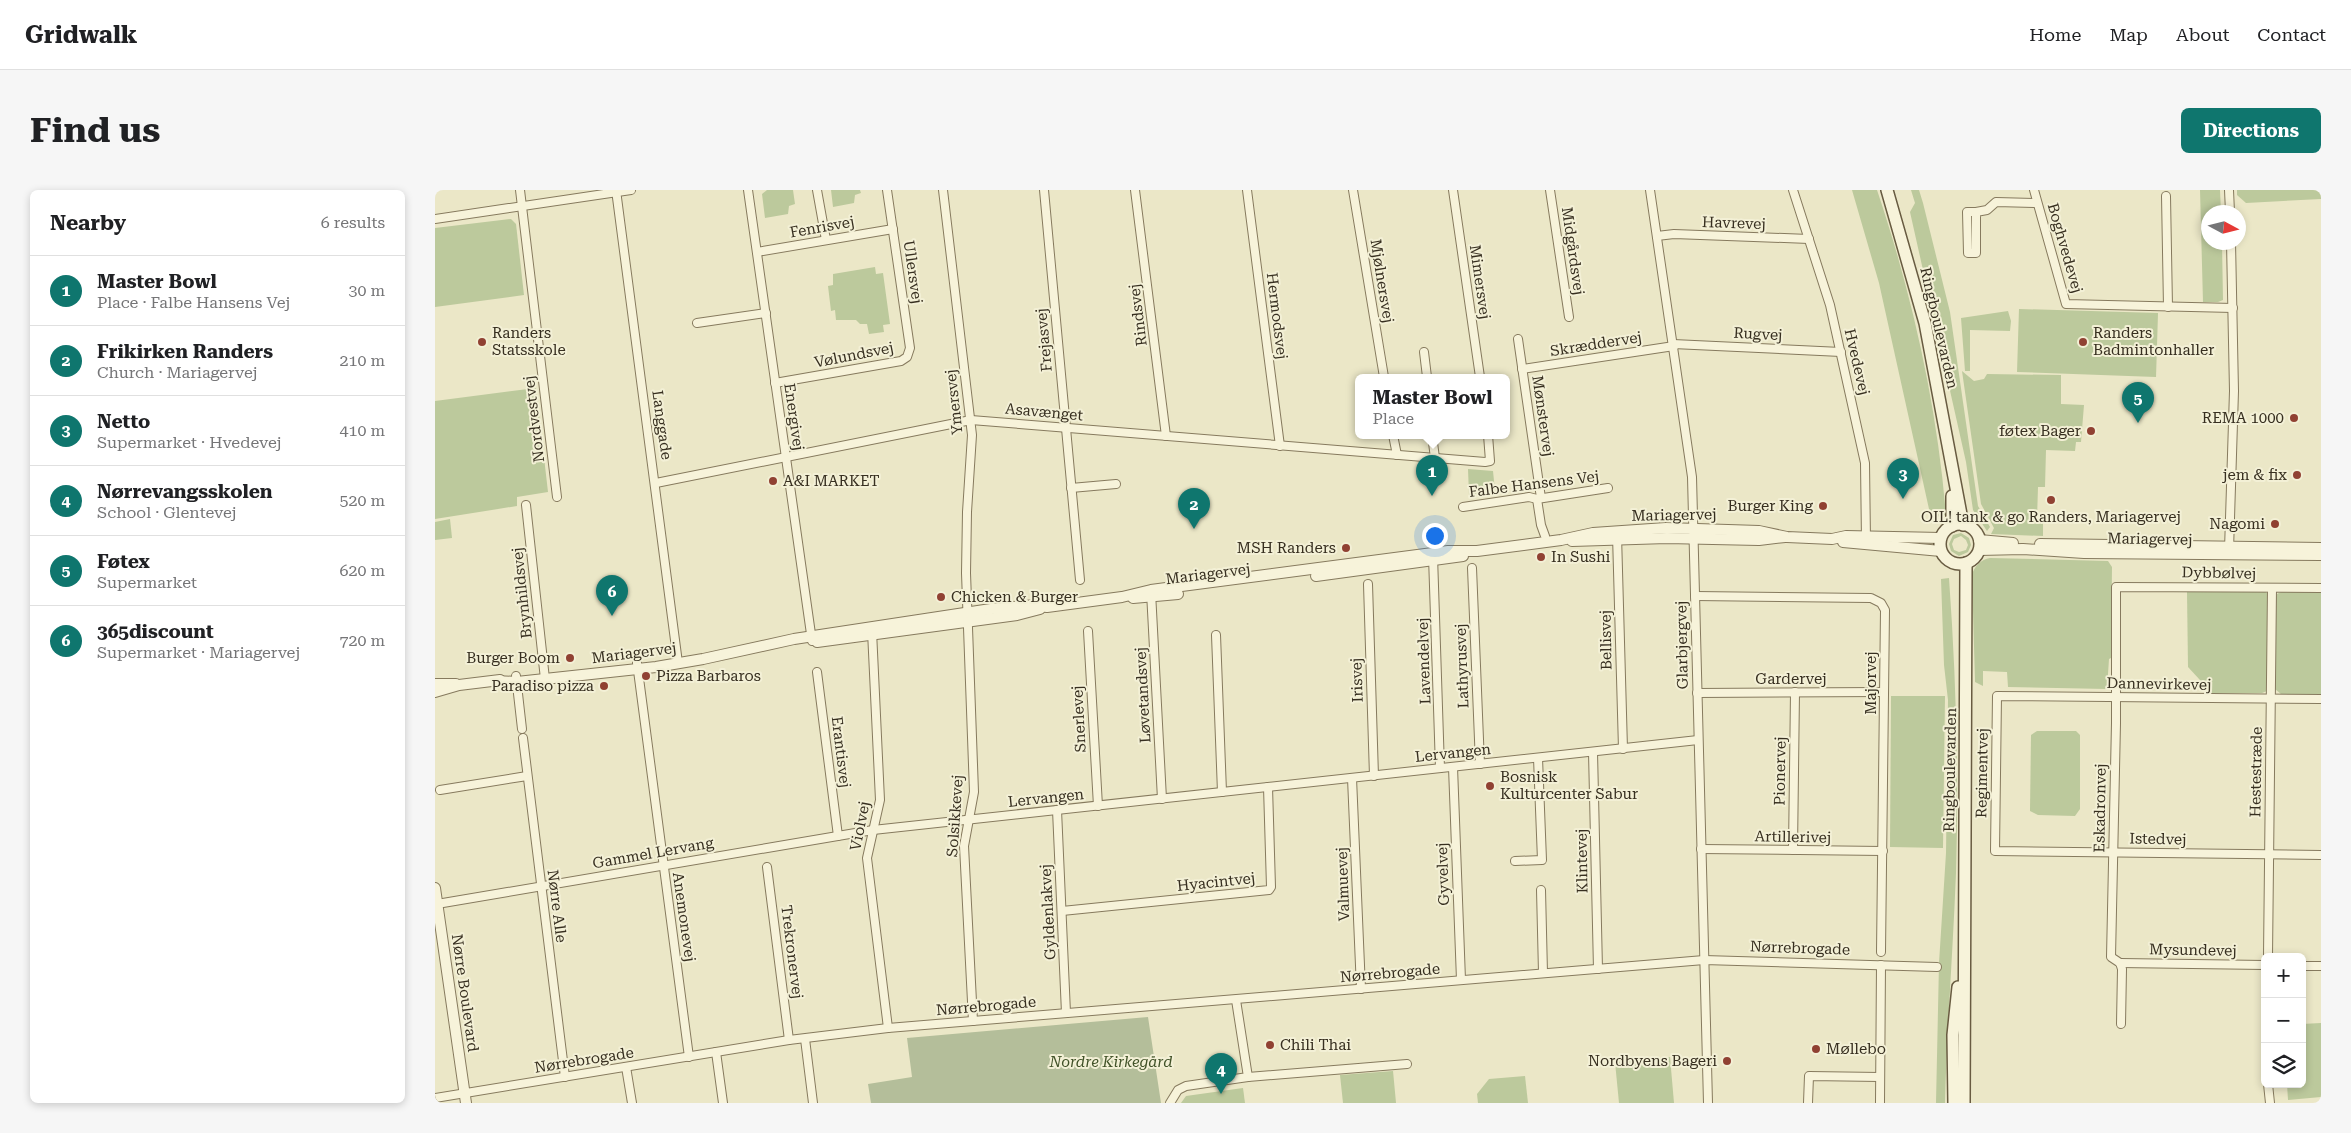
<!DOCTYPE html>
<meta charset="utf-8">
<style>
:root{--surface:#fff;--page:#f6f6f6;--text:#202124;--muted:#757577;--line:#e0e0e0;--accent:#0f766e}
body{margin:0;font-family:"Roboto Serif",serif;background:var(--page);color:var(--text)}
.controls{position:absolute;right:15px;bottom:15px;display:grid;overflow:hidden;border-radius:8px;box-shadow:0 2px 8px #0003}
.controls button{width:45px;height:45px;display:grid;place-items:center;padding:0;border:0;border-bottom:1px solid var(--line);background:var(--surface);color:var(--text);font:25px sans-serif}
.compass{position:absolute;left:1766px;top:15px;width:45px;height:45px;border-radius:50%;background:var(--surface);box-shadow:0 2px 8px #0003;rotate:97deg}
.you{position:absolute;left:999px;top:345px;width:18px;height:18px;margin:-12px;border:4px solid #fff;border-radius:50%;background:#1a73e8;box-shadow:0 0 0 8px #1a73e833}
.badge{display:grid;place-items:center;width:32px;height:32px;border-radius:50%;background:var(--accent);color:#fff;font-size:16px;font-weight:700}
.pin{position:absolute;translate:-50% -41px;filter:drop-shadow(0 1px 2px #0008)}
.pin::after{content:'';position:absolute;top:26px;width:18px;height:15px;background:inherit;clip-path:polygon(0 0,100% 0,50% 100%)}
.popup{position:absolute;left:920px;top:184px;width:155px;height:65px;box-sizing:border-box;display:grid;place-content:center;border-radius:8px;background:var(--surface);filter:drop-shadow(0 1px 4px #0005);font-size:16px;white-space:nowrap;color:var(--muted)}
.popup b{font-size:19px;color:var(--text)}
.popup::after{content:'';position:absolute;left:50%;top:100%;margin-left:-10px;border:10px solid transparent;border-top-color:var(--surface)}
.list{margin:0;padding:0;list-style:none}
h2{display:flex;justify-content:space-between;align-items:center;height:65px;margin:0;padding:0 20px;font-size:21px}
h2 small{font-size:16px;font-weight:400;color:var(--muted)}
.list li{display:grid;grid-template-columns:32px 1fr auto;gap:15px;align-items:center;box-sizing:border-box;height:70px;padding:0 20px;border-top:1px solid var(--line)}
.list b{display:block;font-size:19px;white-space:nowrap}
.list p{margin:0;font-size:16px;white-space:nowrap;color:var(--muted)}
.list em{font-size:16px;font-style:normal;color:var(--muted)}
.icon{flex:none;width:28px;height:28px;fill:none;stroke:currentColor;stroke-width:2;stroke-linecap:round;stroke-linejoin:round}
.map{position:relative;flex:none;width:1886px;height:913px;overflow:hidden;border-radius:8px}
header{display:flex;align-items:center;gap:30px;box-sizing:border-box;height:70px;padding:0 25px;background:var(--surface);border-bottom:1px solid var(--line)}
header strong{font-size:24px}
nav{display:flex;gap:28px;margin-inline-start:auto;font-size:18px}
.intro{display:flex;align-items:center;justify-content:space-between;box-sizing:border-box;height:120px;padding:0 30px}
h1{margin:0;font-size:35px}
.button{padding:12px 22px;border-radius:8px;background:var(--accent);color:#fff;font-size:18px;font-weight:700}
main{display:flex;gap:30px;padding:0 30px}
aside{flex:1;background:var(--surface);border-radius:8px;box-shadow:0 2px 8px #0003}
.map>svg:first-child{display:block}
.green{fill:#bcc99c;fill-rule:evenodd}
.cemetery{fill:#b4be9a}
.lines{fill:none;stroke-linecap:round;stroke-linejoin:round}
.minor-casing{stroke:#867a5e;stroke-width:10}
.tertiary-casing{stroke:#867a5e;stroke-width:12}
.secondary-casing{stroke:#685b41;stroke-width:14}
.minor{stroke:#f7f3da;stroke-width:8}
.tertiary{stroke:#f7f3da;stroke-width:10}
.secondary{stroke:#f7f3da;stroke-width:11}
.poi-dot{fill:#904132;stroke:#f3f0d6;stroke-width:2}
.labels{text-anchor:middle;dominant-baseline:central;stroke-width:4;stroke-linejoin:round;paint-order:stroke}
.street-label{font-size:15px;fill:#372f20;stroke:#f3f0d6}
.poi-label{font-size:15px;fill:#372f20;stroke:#f3f0d6;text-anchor:start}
.park-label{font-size:15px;font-style:italic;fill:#415228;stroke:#f3f0d6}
</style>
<header>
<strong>Gridwalk</strong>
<nav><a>Home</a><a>Map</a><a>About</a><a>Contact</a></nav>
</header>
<div class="intro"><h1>Find us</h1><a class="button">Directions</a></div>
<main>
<aside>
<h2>Nearby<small>6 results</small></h2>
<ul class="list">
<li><span class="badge">1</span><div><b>Master Bowl</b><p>Place · Falbe Hansens Vej</p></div><em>30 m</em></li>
<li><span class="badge">2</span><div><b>Frikirken Randers</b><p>Church · Mariagervej</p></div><em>210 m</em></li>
<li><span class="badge">3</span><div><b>Netto</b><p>Supermarket · Hvedevej</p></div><em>410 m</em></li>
<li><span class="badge">4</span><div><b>Nørrevangsskolen</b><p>School · Glentevej</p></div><em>520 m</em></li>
<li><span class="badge">5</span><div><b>Føtex</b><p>Supermarket</p></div><em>620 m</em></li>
<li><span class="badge">6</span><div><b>365discount</b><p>Supermarket · Mariagervej</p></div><em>720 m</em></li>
</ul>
</aside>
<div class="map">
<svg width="1886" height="913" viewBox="0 0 1886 913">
<rect width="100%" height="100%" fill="#ebe7c7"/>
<g class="green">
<path d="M332 0H358L360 14 354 16 353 24 330 28 327 4Z"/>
<path d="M396 0H425L426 3 420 5 419 13 398 17Z"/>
<path d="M1417 0H1442C1477 104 1502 215 1511 325L1496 328 1444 93Z"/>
<path d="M1476 0H1484L1488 13 1515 122 1543 316 1555 337 1552 341 1538 320 1531 272 1475 22 1480 13Z"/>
<path d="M1765 0H1785L1786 22H1774V52L1787 53 1788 110 1783 112H1768Z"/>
<path d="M1802 0H1886V9L1811 13 1802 5Z"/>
<path d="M76 29 81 34 89 105 0 117V38Z"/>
<path d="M440 77 441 84 448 83 455 134 448 135 449 142 434 144 432 134H425L421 130H401L400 120 396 121 393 96 398 95V84Z"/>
<path d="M1584 119 1723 123 1721 187 1582 182Z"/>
<path d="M1573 121 1576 131 1575 141 1535 140V181H1530L1526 128Z"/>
<path d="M1527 181 1539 191 1549 189 1552 184 1626 185V214L1649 215 1646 252H1641L1640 261 1611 260 1610 297H1603L1602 329H1608V346L1556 344 1559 338 1546 314Z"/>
<path d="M101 198 113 302 82 307V316L0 329V211Z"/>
<path d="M1033 279 1058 281 1060 301 1034 305Z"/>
<path d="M15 329 17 348 0 350V332Z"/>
<path d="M1526 343 1534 348 1536 355 1533 362 1524 366 1516 361 1514 354 1518 345ZM1526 346 1531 350 1533 355 1531 360 1524 362 1519 360 1517 354 1519 349Z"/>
<path d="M1555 368 1673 371 1677 377 1676 468 1674 469 1672 499 1573 497 1572 482 1548 481V496L1540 492 1537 385C1539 377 1546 369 1555 368Z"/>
<path d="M1514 388C1521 486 1524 584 1521 683 1518 760 1512 836 1510 913H1501L1504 773 1511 663 1513 510 1509 475 1506 389Z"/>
<path d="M1829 401 1834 405 1832 501 1827 503H1777L1753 477 1752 402Z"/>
<path d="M1848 401H1886V505L1846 504 1840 499 1841 408 1842 404Z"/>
<path d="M1456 506H1510L1508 658 1455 657Z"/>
<path d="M1602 541H1641L1645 545V619L1640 626 1603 625 1595 621 1596 545Z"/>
<path d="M1886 833V907L1853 910 1852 894H1867V834Z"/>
<path d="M1235 867 1239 913H1184L1180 872Z"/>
<path d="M958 881 961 913H908L905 885Z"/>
<path d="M1090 886 1093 913H1043L1042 904 1054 889Z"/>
<path d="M808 898 810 913H746L751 906Z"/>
</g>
<path class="cemetery" d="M713 827 726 913H436L433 894 477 887 472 848Z"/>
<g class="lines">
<defs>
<g id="minor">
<path d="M85 0 122 307"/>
<path d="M181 0 243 473"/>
<path d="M313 0 377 451"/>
<path d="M382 0 391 50"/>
<path d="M508 0 537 245 532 322 531 383 539 602 529 656 538 831"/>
<path d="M609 0 645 390"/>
<path d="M700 0 731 246"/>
<path d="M812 0 845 256"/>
<path d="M918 0 949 187"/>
<path d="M1018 0 1045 187"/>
<path d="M1115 0 1134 127"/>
<path d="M1215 0 1257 287 1273 913"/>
<path d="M1358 0 1395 115 1430 273 1431 351"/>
<path d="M1599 0 1631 114 1798 118"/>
<path d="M1794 0 1795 22"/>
<path d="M1731 6 1733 117"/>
<path d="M1541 22H1532L1533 63H1541V22L1552 20 1561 12 1602 13"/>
<path d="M0 29 196 0"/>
<path d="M1222 46 1239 44 1374 49"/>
<path d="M322 62 458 39"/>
<path d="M262 133 331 123"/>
<path d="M1083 149 1106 308"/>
<path d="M1238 154 1406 162"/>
<path d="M989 162 992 187"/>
<path d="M1087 179 1239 156"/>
<path d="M340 193 466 171 472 167 475 158 452 0"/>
<path d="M958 245 962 265"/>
<path d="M997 245 1000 268"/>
<path d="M221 293 536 230 1050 272 1055 271 1053 245"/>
<path d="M636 298 681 294"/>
<path d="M1102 309 1106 335 1110 346"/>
<path d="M91 315 110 489"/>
<path d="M1028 317 1094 307 1102 309 1173 298"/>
<path d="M1182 345 1188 559"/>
<path d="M1794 360 1799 201 1796 52"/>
<path d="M998 366 1005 578"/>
<path d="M1037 378 1045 574"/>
<path d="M933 394 939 586"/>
<path d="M716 402 727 609"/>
<path d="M1260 406 1436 408 1446 413 1450 420 1446 762"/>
<path d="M437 441 445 610 432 668 453 838"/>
<path d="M653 441 663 616"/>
<path d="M781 445 787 602"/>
<path d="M202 473 254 867"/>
<path d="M382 482 403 646"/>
<path d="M81 486 87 539"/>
<path d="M1262 503 1449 502"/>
<path d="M1886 509 1562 506 1560 661 1886 665"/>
<path d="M88 548 130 887"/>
<path d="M1158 562 1163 779"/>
<path d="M1018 577 1026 790"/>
<path d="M917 588 926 799"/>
<path d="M5 600 92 586"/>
<path d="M622 620 631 823"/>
<path d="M1266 659 1448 661"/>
<path d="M1358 660 1360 502"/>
<path d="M1080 671 1107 670 1103 568"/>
<path d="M332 677 354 850"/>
<path d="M1106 700 1108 783"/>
<path d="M2 714 438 640 1263 550"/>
<path d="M627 721 834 700 836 697 833 597"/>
<path d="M1833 767 1837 398"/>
<path d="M1685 773 1830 775"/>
<path d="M1867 776H1886"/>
<path d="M1686 834 1687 779 1685 773 1676 767 1681 533V397L1886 398"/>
<path d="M370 849 378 913"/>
<path d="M281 862 288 913"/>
<path d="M191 877 197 913"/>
<path d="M813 887 972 874"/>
<path d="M1833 894 1835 913"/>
<path d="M0 908 354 850 453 838 1269 770 1502 777"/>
<path d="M735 913 743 900 751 896 813 887 801 810"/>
<path d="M1373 913 1374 886 1445 887"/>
<path d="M1445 913 1446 775"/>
</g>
<g id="tertiary">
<path d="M1544 350 1578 353"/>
<path d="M1137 351 1232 348 1324 350 1350 347"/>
<path d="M1408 352 1506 361"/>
<path d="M1605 354 1886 358"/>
<path d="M1544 360 1588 359 1649 363 1886 365"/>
<path d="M881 386 1028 366"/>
<path d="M698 408 743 404"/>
<path d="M382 452 582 425 605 419"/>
<path d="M60 491 82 492 221 477 268 469 359 449 556 419 600 415 612 417 687 407 716 400 1013 361H1042L1126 350 1158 343 1231 338 1324 341 1352 347 1397 349 1411 346 1506 348"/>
<path d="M0 494H21"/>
<path d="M0 502 24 495 65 490"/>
<path d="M0 698 31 913"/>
</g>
<g id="secondary">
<path d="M1452 0 1490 133 1528 335"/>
<circle cx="1525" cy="354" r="20"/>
<path d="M1517 336V306"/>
<path d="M1519 913 1518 845 1523 797"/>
<path d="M1529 913 1531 373"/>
</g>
</defs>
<use href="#minor" class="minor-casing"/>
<use href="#tertiary" class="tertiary-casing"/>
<use href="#secondary" class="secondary-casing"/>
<use href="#minor" class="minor"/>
<use href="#tertiary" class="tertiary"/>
<use href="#secondary" class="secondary"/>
</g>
<g class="poi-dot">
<circle cx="47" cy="152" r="5"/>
<circle cx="1648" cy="152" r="5"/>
<circle cx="1859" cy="228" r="5"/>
<circle cx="1656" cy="241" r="5"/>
<circle cx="1862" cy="285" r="5"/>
<circle cx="338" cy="291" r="5"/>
<circle cx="1616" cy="310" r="5"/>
<circle cx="1388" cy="316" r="5"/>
<circle cx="1840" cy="334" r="5"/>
<circle cx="911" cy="358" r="5"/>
<circle cx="1106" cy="367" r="5"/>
<circle cx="506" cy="407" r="5"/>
<circle cx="135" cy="468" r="5"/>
<circle cx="211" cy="486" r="5"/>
<circle cx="169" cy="496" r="5"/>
<circle cx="1055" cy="596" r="5"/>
<circle cx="835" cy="855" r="5"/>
<circle cx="1381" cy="859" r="5"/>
<circle cx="1292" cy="871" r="5"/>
</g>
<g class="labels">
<g class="street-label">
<text transform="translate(1299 33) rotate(2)">Havrevej</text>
<text transform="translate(387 37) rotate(-10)">Fenrisvej</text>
<text transform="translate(1630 58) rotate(74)">Boghvedevej</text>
<text transform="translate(1138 61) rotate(82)">Midgårdsvej</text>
<text transform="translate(478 82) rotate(82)">Ullersvej</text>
<text transform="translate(947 91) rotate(81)">Mjølnersvej</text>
<text transform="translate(1045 92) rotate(82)">Mimersvej</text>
<text transform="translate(703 125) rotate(-97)">Rindsvej</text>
<text transform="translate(842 126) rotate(83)">Hermodsvej</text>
<text transform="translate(1504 138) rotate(77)">Ringboulevarden</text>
<text transform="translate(1323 144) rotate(3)">Rugvej</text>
<text transform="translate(609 150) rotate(-95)">Frejasvej</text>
<text transform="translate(1161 154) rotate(-9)">Skræddervej</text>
<text transform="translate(419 165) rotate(-11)">Vølundsvej</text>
<text transform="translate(1422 172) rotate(77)">Hvedevej</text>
<text transform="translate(519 212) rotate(-96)">Ymersvej</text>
<text transform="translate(609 222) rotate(5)">Asavænget</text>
<text transform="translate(1108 226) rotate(82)">Mønstervej</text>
<text transform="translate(359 227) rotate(82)">Energivej</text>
<text transform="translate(99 229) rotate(-97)">Nordvestvej</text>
<text transform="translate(227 235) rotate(82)">Langgade</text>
<text transform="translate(1099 294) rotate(-7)">Falbe Hansens Vej</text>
<text transform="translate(1239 325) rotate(-1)">Mariagervej</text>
<text transform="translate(1715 349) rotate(1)">Mariagervej</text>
<text transform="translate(1784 383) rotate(1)">Dybbølvej</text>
<text transform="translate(773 384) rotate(-7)">Mariagervej</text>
<text transform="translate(87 403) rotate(-96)">Brynhildsvej</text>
<text transform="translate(1171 450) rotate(-91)">Bellisvej</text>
<text transform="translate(1247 455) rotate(-91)">Glarbjergvej</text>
<text transform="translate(199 463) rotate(-7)">Mariagervej</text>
<text transform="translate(989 471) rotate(-92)">Lavendelvej</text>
<text transform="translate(1027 476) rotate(-92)">Lathyrusvej</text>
<text x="1356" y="489">Gardervej</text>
<text transform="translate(922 490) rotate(-92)">Irisvej</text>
<text transform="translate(1436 493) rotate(-90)">Majorvej</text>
<text transform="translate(1724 494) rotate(1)">Dannevirkevej</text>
<text transform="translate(708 505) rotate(-93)">Løvetandsvej</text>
<text transform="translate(644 529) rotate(-93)">Snerlevej</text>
<text transform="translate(406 562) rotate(83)">Erantisvej</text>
<text transform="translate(1018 563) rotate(-6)">Lervangen</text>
<text transform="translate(1515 580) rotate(-89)">Ringboulevarden</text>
<text transform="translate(1345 581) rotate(-89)">Pionervej</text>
<text transform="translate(1821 582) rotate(-89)">Hestestræde</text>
<text transform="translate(1547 583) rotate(-89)">Regimentvej</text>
<text transform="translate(611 608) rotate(-6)">Lervangen</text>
<text transform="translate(1665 618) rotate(-89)">Eskadronvej</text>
<text transform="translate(520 626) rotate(-86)">Solsikkevej</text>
<text transform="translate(425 636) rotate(-79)">Violvej</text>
<text transform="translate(1358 647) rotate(1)">Artillerivej</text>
<text transform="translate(1723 649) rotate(1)">Istedvej</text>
<text transform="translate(218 663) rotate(-10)">Gammel Lervang</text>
<text transform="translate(1147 671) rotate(-91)">Klintevej</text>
<text transform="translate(1008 684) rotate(-92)">Gyvelvej</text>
<text transform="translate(781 692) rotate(-6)">Hyacintvej</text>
<text transform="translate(908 694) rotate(-92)">Valmuevej</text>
<text transform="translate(122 716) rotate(83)">Nørre Alle</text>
<text transform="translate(613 722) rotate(-93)">Gyldenlakvej</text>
<text transform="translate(249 727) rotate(82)">Anemonevej</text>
<text transform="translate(1365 758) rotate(2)">Nørrebrogade</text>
<text transform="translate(1758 760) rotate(1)">Mysundevej</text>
<text transform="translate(357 762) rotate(83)">Trekronervej</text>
<text transform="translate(955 783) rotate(-5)">Nørrebrogade</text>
<text transform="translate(30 803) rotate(82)">Nørre Boulevard</text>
<text transform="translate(551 816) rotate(-5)">Nørrebrogade</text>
<text transform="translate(149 870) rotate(-9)">Nørrebrogade</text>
</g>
<g class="poi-label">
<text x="57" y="143">Randers<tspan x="57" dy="17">Statsskole</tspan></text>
<text x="1658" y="143">Randers<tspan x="1658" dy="17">Badmintonhaller</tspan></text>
<text x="1849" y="228" text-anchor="end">REMA 1000</text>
<text x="1646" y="241" text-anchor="end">føtex Bager</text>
<text x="1852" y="285" text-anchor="end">jem &amp; fix</text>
<text x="348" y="291">A&amp;I MARKET</text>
<text x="1378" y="316" text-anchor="end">Burger King</text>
<text x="1616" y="327" text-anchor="middle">OIL! tank &amp; go Randers, Mariagervej</text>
<text x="1830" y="334" text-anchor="end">Nagomi</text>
<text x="901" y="358" text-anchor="end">MSH Randers</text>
<text x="1116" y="367">In Sushi</text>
<text x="516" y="407">Chicken &amp; Burger</text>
<text x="125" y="468" text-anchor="end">Burger Boom</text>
<text x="221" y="486">Pizza Barbaros</text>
<text x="159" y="496" text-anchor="end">Paradiso pizza</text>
<text x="1065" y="587">Bosnisk<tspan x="1065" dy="17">Kulturcenter Sabur</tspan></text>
<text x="845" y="855">Chili Thai</text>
<text x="1391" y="859">Møllebo</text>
<text x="1282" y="871" text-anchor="end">Nordbyens Bageri</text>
</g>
<g class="park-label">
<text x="676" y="872">Nordre Kirkegård</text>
</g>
</g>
</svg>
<div class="controls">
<button>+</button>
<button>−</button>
<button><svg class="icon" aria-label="layers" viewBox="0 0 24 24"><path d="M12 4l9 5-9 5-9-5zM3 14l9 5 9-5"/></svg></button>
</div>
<svg class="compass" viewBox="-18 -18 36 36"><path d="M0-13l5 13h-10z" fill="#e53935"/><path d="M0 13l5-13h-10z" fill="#757577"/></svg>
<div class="you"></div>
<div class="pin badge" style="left:997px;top:306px">1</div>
<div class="popup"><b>Master Bowl</b>Place</div>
<div class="pin badge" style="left:759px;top:339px">2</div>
<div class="pin badge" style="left:1468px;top:309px">3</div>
<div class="pin badge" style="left:786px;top:904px">4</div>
<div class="pin badge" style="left:1703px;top:233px">5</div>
<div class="pin badge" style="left:177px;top:426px">6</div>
</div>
</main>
